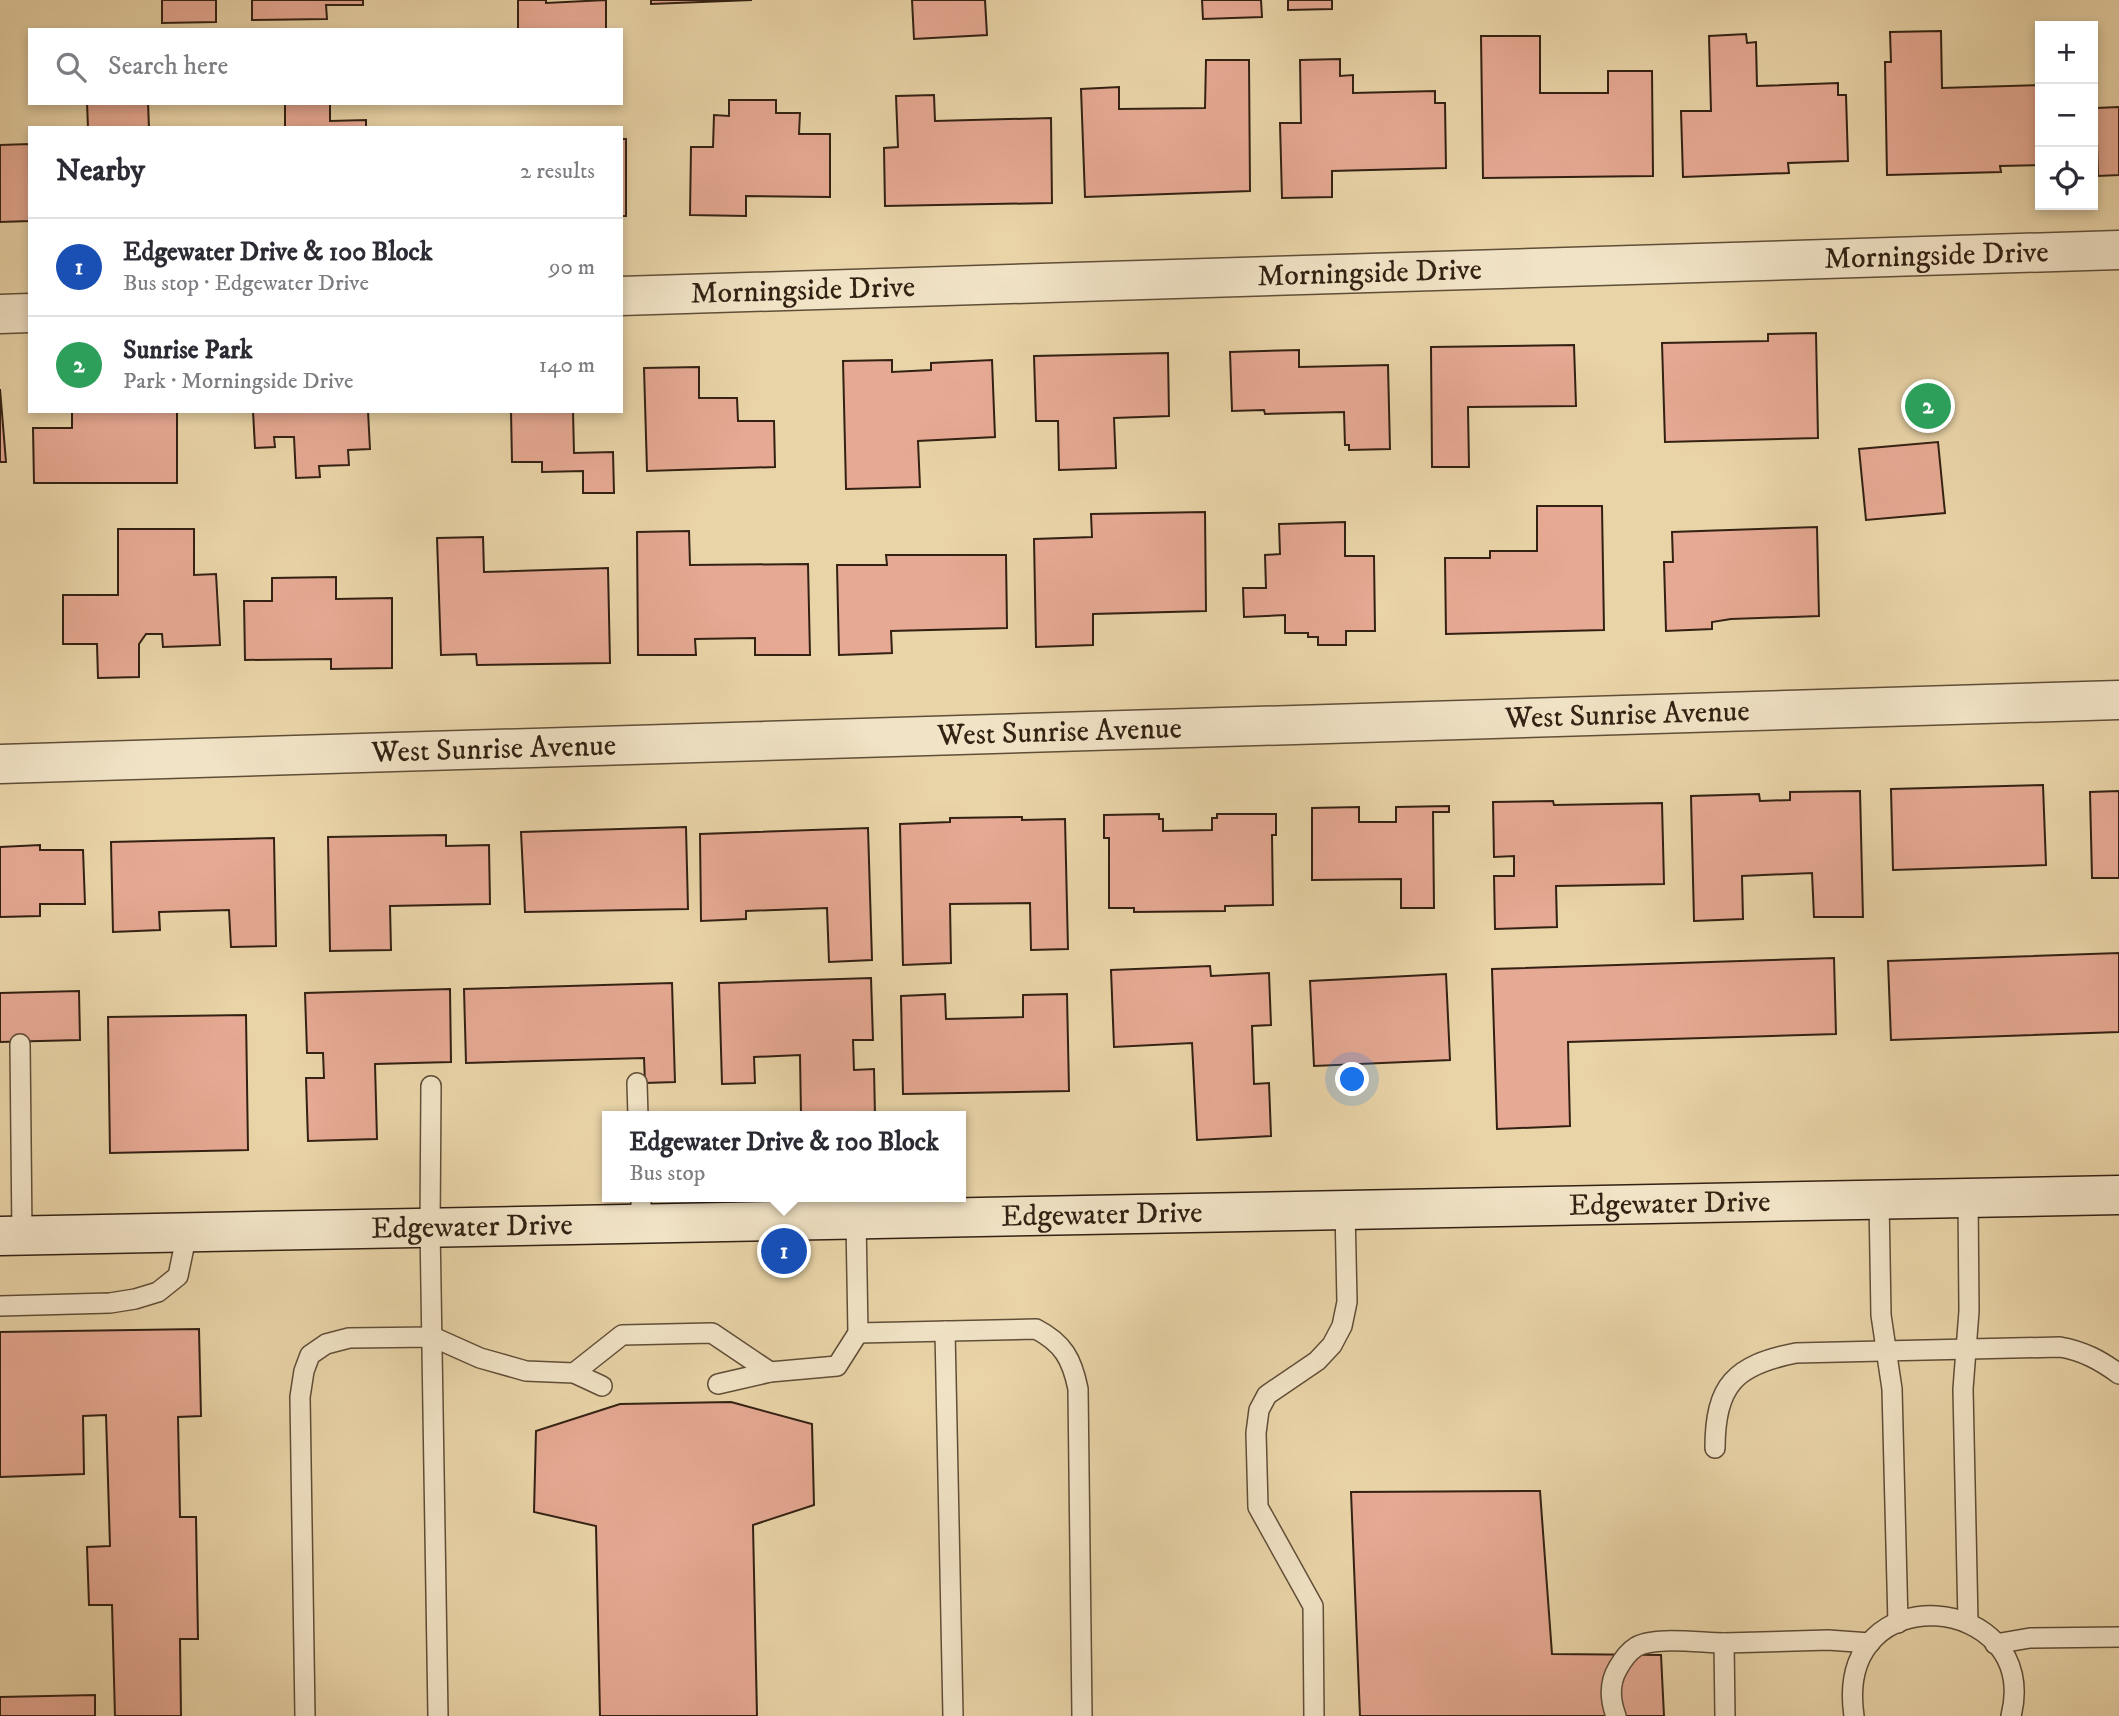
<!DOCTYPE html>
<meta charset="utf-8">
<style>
:root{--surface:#fff;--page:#f2f2f3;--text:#2b2b33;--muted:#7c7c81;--line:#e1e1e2;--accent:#8f2418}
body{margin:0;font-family:"IM FELL DW Pica",serif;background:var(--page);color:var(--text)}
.controls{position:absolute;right:21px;top:21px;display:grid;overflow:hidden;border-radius:0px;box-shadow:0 4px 10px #0003}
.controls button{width:63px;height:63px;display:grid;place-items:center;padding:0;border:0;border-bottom:2px solid var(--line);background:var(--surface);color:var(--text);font:35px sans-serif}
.you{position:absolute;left:1353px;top:1080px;width:24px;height:24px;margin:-18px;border:5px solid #fff;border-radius:50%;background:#1a73e8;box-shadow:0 0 0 10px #1a73e833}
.badge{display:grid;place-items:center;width:46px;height:46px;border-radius:50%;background:var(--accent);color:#fff;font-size:23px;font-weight:700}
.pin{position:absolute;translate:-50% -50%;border:4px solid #fff;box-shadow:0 2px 7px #0006}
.popup{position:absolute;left:602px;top:1111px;width:364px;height:91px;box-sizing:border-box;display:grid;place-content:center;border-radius:0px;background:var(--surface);filter:drop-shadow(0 2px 5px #0005);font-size:23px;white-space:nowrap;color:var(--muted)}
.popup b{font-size:26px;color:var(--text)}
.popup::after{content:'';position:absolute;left:50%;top:100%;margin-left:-14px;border:14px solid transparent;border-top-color:var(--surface)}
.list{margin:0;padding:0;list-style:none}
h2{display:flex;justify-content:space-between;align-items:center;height:91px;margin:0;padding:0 28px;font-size:30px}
h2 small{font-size:23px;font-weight:400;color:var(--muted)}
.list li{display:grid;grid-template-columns:46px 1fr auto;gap:21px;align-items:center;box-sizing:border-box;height:98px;padding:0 28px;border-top:2px solid var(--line)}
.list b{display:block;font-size:26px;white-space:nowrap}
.list p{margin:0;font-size:23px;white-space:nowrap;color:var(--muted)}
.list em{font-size:23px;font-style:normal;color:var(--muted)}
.icon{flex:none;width:38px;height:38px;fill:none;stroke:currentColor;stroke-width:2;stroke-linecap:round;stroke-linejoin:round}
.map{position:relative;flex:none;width:2119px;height:1716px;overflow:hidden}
.search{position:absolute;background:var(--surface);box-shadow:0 4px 10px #0003;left:28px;top:28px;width:595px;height:77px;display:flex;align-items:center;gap:18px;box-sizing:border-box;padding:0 24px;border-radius:0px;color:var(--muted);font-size:26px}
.panel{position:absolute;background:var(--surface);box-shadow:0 4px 10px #0003;left:28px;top:126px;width:595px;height:287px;border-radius:0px}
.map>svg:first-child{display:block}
.building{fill:#e6a993;stroke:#332113;stroke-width:2}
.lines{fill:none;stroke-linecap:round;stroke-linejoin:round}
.lane-casing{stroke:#604e38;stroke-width:22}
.street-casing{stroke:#604e38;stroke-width:41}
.secondary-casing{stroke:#332113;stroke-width:41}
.lane{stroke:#f1e3c6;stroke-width:19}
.street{stroke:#f1e3c6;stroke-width:38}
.secondary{stroke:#f1e3c6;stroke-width:38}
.labels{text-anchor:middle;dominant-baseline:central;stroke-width:6;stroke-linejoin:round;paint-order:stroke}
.street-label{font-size:30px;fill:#332113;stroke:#f1e3c6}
</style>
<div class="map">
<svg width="2119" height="1716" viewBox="0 0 2119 1716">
<rect width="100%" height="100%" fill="#e9d4a8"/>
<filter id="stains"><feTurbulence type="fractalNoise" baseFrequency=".00286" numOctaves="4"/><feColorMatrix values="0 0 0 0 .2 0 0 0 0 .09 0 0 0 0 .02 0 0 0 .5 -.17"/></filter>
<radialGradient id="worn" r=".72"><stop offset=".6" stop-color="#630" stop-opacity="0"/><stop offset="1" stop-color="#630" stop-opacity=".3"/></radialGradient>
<g class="building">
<path d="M162 0H216V22L162 23Z"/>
<path d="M252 0H363V5H326L327 19 252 20Z"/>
<path d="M518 0H546V3L606 0V30H518Z"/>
<path d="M651 0H752L651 4Z"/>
<path d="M912 0H985L987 35 914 39Z"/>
<path d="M1202 0H1261L1262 17 1203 19Z"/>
<path d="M1288 0H1332V9L1288 10Z"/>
<path d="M1941 31 1942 88 2040 85V165L2000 166 2001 172 1887 175 1885 62H1891L1890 32Z"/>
<path d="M1746 34 1747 43 1756 42 1757 86 1838 83V95H1846L1848 161 1788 163 1789 173 1683 177 1681 111H1711L1709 36Z"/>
<path d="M1481 36H1540V93H1608V71H1652L1653 176 1483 178Z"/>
<path d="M1340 59V76L1353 75V93L1435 91V103H1445L1446 168 1332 171V197L1282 198 1280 123H1301L1300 60Z"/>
<path d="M1206 60H1249L1250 191 1085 197 1081 89 1119 87V109L1205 108Z"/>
<path d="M934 95 935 121 1051 118 1052 203 885 206 884 148 898 147 896 96Z"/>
<path d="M729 100H776V113H800L799 134H830V197L746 196V216L690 215 691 147H713L714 115 729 116Z"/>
<path d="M87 103H148L149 128H88Z"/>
<path d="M285 103H330V121L366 120V128H285Z"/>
<path d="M2119 107V175L2098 176 2096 108Z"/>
<rect x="621" y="139" width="5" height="77"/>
<path d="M30 144V221L0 222V145Z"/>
<path d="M1816 333 1818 438 1665 442 1662 343 1768 341V334Z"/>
<path d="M1574 345 1576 406 1468 407 1469 467H1432L1431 347Z"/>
<path d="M1299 350V367L1388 365 1390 449 1349 450V445H1345L1344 412 1265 414 1264 410 1232 411 1230 352Z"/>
<path d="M1168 353 1169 416 1114 418 1116 468 1059 470 1058 421H1036L1034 356Z"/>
<path d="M892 360V372L931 370V363L992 360 995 437 918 441 920 487 846 489 843 361Z"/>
<path d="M699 367V398H737L738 421H774L775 467 647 471 644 368Z"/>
<path d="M0 389 6 462H0Z"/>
<path d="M177 411V483H34L33 428H72V412Z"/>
<path d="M253 411H368L370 449 348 450 349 465 319 466 320 477 296 478 294 437H274L275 447 255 448Z"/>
<path d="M511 411H573L574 453 613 452 614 493H583V471L542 472V462H512Z"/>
<path d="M1938 442 1945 513 1866 520 1859 449Z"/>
<path d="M1537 506H1602L1604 630 1446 634 1445 558H1490V551H1537Z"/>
<path d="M1205 512 1206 611 1093 614V645L1036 647 1034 539 1092 537 1091 514Z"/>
<path d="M1345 522V556H1374L1375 631H1346V645H1318V637H1308V633H1285V615L1244 617 1243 588H1266L1265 555 1280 554 1279 524Z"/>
<path d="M1817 527 1819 616 1731 619 1712 622V629L1666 631 1664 562H1673L1672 532Z"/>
<path d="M118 529H194V575L216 574 220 645 163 647 162 634H146L139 644V677L98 678 97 644H63V595H118Z"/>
<path d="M689 531 690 565 808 564 810 655H755V638L695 639 696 655H638L637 532Z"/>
<path d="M483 537 484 572 608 568 610 663 477 665 476 654 441 655 437 538Z"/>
<path d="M886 555H1006L1007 628 891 631 892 653 839 655 837 565H887Z"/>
<path d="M336 577V599L392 598V668L331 669V659L245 660 244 601H272V578Z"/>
<path d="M2043 785 2046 865 1893 870 1891 789Z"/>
<path d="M1860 791 1863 917H1814L1812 873 1742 876 1743 919 1694 921 1691 796 1759 794 1760 801 1790 800V792Z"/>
<path d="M2119 791V878H2092L2090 792Z"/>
<path d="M1553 801 1554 805 1662 803 1664 884 1556 886 1557 927 1495 929 1494 876H1514V856L1494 857 1493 802Z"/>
<path d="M1449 806V812H1433L1434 908H1401V879L1312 880V808L1359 807V822H1396V807Z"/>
<path d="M1159 814V819H1163V831L1212 830V818H1217V814H1276V835H1272L1273 905 1225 906V911L1134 912V908H1109V838H1104V815Z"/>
<path d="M1022 817V820L1065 819 1068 949 1031 950 1030 903 950 904 951 963 903 965 900 824 950 822V818Z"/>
<path d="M686 827 688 909 525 912 521 832Z"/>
<path d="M868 828 872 960 829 962 827 908 746 911V919L701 921 700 834Z"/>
<path d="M446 835V846L489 845 490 904 390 906 391 950 330 951 328 837Z"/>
<path d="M274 838 276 946 231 947 229 910 159 912 160 930 113 932 111 842Z"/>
<path d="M40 845V850H83L85 904H40V916L0 917V847Z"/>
<path d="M2119 953V1032L1891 1040 1888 961Z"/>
<path d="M1834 958 1836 1034 1568 1042 1570 1126 1497 1129 1492 969Z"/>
<path d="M1210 966 1211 976 1269 973 1271 1025 1252 1026 1254 1084 1269 1083 1271 1136 1197 1140 1192 1043 1114 1047 1111 970Z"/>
<path d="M1446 974 1450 1060 1314 1066 1310 981Z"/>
<path d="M871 978 873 1040H853L854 1070 874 1069 875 1116H801L800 1055 754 1057 755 1083 722 1084 719 983Z"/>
<path d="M672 983 675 1082 645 1083 644 1058 466 1063 464 989Z"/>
<path d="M450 989 451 1062 375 1064 377 1139 308 1141 306 1078H324L323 1053H307L305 993Z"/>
<path d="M79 991 80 1040 0 1042V993Z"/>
<path d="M945 994 946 1019 1023 1017V995L1067 994 1069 1091 903 1094 901 996Z"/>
<path d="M246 1015 248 1150 110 1153 108 1017Z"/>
<path d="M199 1329 201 1416 178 1417 180 1517H196L198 1639H180L181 1716H115L112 1605H89L87 1547 110 1546 106 1415 83 1416 84 1474 0 1477V1332Z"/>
<path d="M731 1402 812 1424 814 1505 753 1525 757 1716H600L596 1526 534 1512 536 1431 620 1404Z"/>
<path d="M1540 1491 1552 1654 1661 1655 1664 1716H1360L1351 1492Z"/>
<path d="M95 1695V1716H0V1697Z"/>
</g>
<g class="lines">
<defs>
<g id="lane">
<path d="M20 1044 22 1235"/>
<path d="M637 1083 638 1116"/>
<path d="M431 1086 430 1227 438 1716"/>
<path d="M1968 1196 1969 1311 1963 1389 1968 1622"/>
<path d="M641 1197V1224"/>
<path d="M1879 1199 1881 1315 1892 1389 1898 1623"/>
<path d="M0 1306 110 1303 135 1299 158 1292 178 1276 187 1233"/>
<path d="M945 1331 953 1716"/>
<path d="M858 1333 1036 1329C1063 1343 1072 1359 1078 1389L1082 1716"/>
<path d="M574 1373 622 1335 712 1333 770 1372"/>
<path d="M718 1384 770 1372 837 1366 858 1333 856 1220"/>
<path d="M1715 1448C1715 1385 1735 1365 1796 1353L2060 1347C2083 1351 2100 1360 2119 1374"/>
<path d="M1995 1644 2030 1638 2119 1637"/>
<path d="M305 1716 300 1397 304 1371 310 1355 326 1344 349 1338 433 1337 480 1358 526 1371 574 1373 602 1386"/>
<path d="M1314 1716 1313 1606 1258 1507 1256 1433 1259 1410 1267 1395 1317 1361 1332 1345 1342 1326 1347 1302 1345 1209"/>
<path d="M1616 1716C1610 1700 1609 1683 1618 1668 1622 1661 1628 1652 1636 1647 1653 1636 1702 1643 1724 1643"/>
<path d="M1725 1716 1724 1643 1828 1640 1870 1643"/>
<path d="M1854 1716C1833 1572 2042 1593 2011 1716"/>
</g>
<g id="street">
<path id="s1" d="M621 296 2119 250"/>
<path d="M0 314 30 313"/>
<path id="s2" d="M0 764 2119 700"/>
</g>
<g id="secondary">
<path id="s3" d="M0 1236 2119 1195"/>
</g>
</defs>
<use href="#lane" class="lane-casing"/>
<use href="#street" class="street-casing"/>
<use href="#secondary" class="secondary-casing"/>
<use href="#lane" class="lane"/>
<use href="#street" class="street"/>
<use href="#secondary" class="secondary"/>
</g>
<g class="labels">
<g class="street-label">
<text stroke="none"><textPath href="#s1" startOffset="1316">Morningside Drive</textPath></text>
<text stroke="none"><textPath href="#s1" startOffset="749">Morningside Drive</textPath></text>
<text stroke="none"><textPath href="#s1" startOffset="182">Morningside Drive</textPath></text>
<text stroke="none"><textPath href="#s2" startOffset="1628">West Sunrise Avenue</textPath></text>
<text stroke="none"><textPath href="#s2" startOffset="1060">West Sunrise Avenue</textPath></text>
<text stroke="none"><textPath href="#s2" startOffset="494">West Sunrise Avenue</textPath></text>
<text stroke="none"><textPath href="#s3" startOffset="1670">Edgewater Drive</textPath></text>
<text stroke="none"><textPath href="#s3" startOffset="1102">Edgewater Drive</textPath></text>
<text stroke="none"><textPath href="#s3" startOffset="472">Edgewater Drive</textPath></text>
</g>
</g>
<rect width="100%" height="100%" filter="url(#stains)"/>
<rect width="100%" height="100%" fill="url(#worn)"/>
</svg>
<div class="controls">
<button>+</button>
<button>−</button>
<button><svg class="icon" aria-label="locate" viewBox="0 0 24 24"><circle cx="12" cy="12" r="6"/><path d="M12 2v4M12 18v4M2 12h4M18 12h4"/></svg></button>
</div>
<div class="you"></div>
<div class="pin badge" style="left:784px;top:1251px;background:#1a4fb4">1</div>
<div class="popup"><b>Edgewater Drive &amp; 100 Block</b>Bus stop</div>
<div class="pin badge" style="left:1928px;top:406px;background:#2e9e5b">2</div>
<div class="search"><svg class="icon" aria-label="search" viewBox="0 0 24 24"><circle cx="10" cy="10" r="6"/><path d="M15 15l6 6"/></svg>Search here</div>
<section class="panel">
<h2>Nearby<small>2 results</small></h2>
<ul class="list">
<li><span class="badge" style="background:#1a4fb4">1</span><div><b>Edgewater Drive &amp; 100 Block</b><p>Bus stop · Edgewater Drive</p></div><em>90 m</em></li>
<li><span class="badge" style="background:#2e9e5b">2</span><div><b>Sunrise Park</b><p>Park · Morningside Drive</p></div><em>140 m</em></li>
</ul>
</section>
</div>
